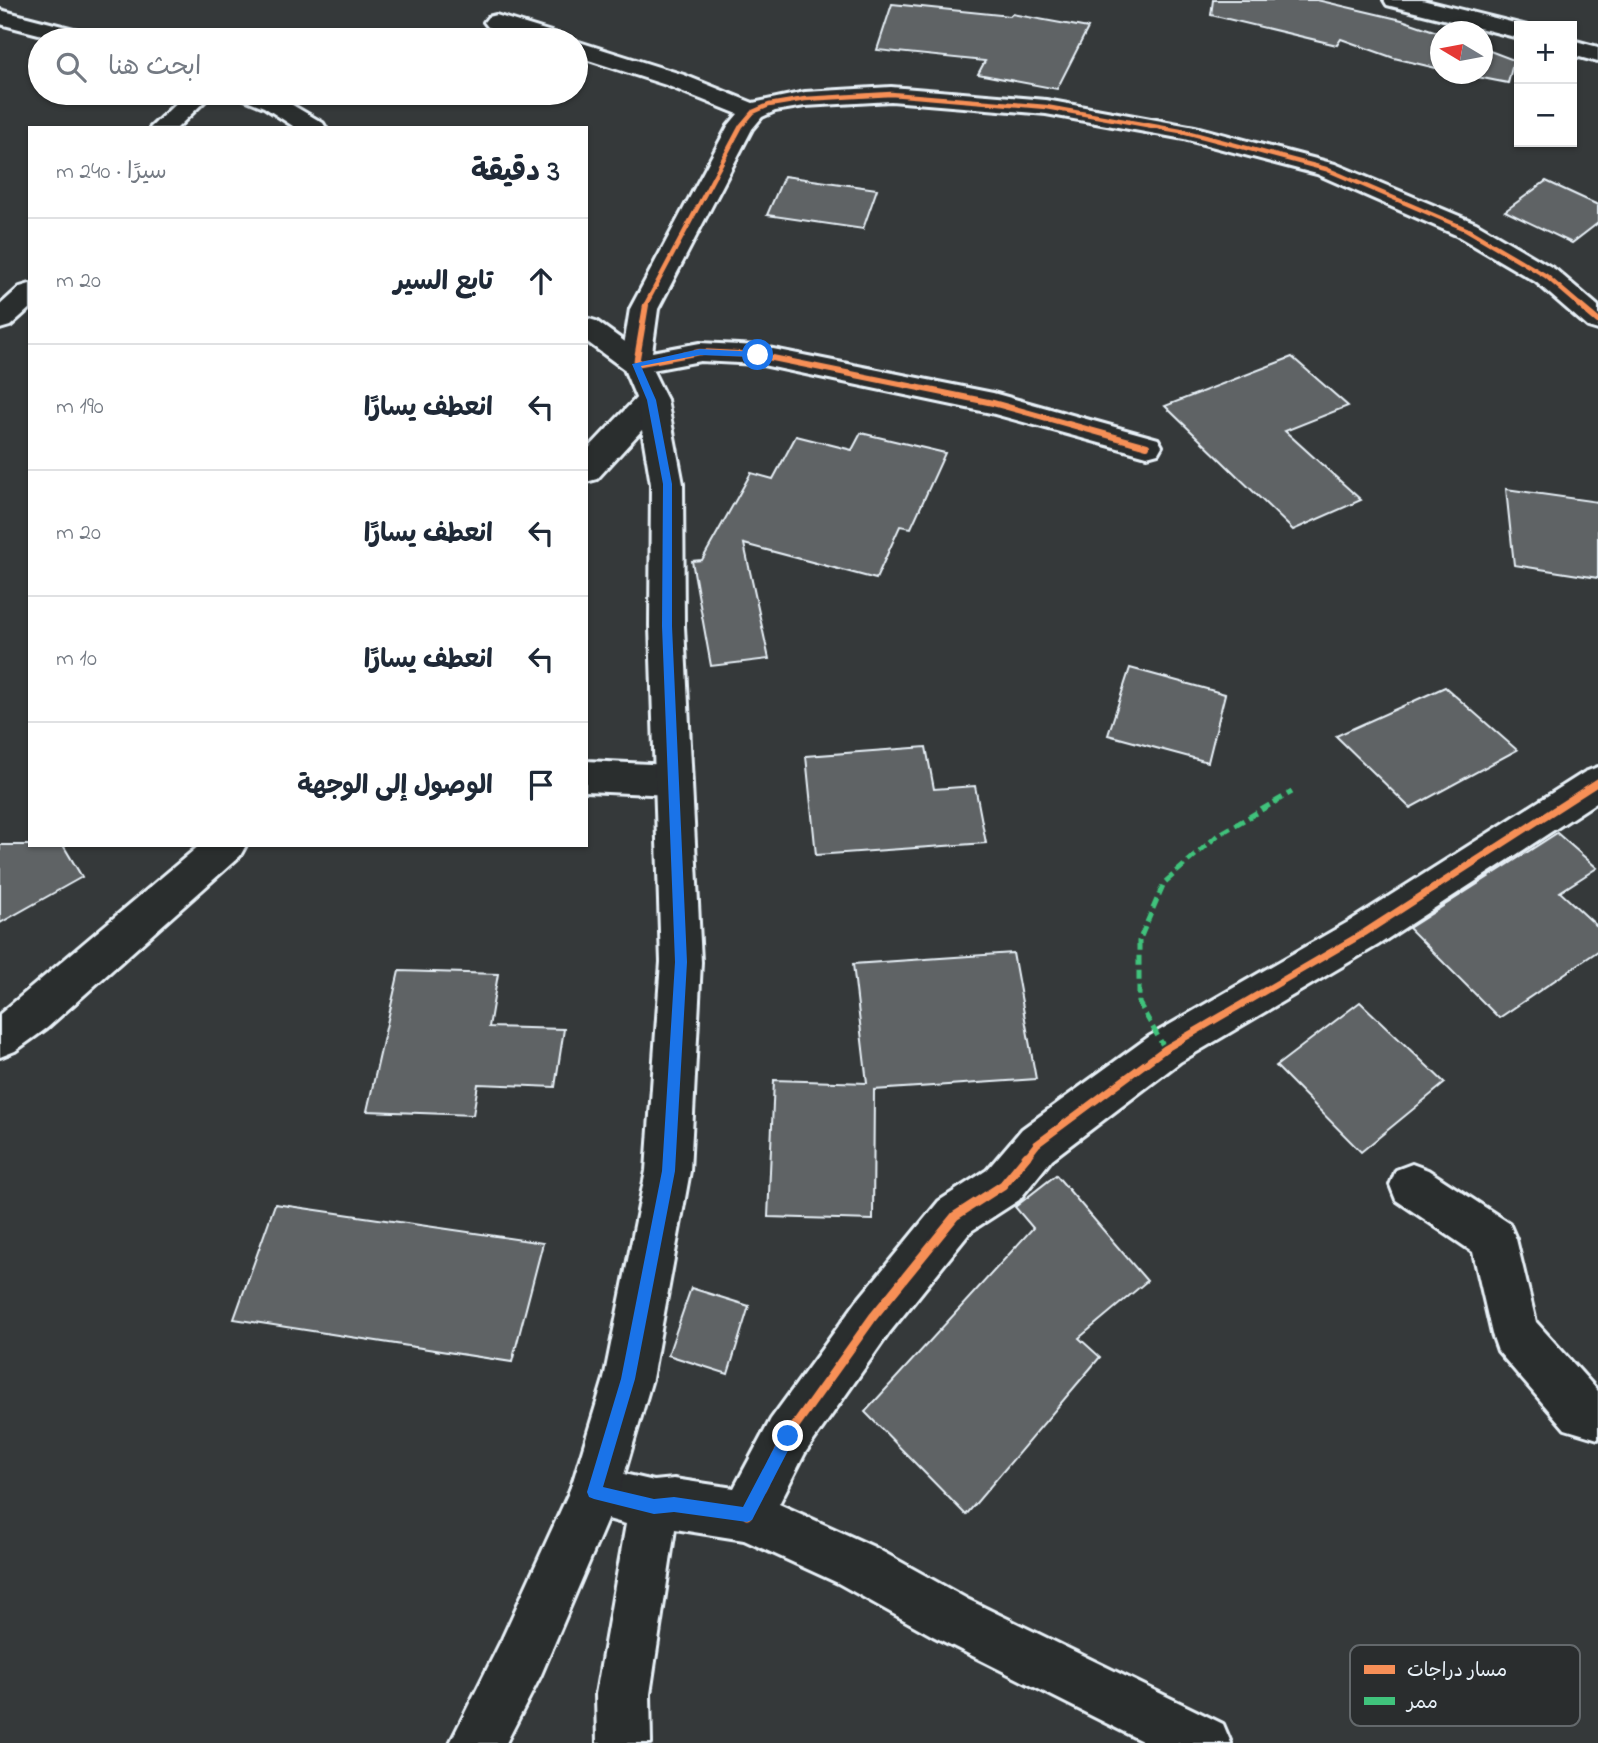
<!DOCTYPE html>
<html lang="ar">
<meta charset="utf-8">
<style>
:root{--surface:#fff;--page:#f6f6f7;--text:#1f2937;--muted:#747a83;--line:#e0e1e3}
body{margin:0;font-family:"Indie Flower","Playpen Sans Arabic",sans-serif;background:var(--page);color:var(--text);direction:rtl}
.controls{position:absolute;right:21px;top:21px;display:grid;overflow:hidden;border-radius:0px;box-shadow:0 2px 5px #0004}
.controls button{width:63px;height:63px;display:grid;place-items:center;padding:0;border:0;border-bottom:2px solid var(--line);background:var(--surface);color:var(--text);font:35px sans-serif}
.compass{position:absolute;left:1430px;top:21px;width:63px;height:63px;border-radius:50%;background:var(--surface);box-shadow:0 2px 5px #0004;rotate:280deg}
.stop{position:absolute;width:21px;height:21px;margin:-16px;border:5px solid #1a73e8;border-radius:50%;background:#fff}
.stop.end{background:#1a73e8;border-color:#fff;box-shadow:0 2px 7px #0008}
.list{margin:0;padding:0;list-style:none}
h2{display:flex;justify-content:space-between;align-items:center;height:91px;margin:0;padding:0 28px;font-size:30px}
h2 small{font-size:23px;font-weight:400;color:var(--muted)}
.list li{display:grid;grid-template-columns:46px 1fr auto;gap:21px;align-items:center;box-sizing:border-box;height:126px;padding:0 28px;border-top:2px solid var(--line)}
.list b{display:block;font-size:26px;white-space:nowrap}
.list em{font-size:23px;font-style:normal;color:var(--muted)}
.icon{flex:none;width:38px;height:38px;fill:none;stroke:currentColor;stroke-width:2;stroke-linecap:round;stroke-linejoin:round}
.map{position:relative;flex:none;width:1598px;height:1743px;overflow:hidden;direction:ltr}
.search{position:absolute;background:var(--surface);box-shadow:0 2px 5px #0004;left:28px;top:28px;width:560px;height:77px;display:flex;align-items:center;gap:18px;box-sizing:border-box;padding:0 24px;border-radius:38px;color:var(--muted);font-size:26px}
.panel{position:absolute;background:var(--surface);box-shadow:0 2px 5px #0004;left:28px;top:126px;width:560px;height:721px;border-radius:0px;direction:rtl}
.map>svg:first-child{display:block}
.building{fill:#5f6365;stroke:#e8f1f8;stroke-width:2}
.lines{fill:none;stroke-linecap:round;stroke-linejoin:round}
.minor-casing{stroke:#e8f1f8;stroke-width:6}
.major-casing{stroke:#e8f1f8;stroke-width:6}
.minor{fill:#2a2d2e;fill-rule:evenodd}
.major{fill:#2a2d2e;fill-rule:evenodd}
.quiet{stroke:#40c37c;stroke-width:5;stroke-dasharray:10 5;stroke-linecap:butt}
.cycleway-far3-casing{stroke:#2a2d2e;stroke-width:7}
.cycleway-far2-casing{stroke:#2a2d2e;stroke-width:10}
.cycleway-far1-casing{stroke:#2a2d2e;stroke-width:11}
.cycleway-casing{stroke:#2a2d2e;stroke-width:13}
.cycleway-far3{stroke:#f78f57;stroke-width:4.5}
.cycleway-far2{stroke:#f78f57;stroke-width:6}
.cycleway-far1{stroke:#f78f57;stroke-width:7}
.cycleway{stroke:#f78f57;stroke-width:9}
.route{fill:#1a73e8}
.key{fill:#2a2d2e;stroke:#63686b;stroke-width:2}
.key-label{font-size:19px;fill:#e8f1f8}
</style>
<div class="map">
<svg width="1598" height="1743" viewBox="0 0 1598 1743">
<rect width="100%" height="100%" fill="#35393a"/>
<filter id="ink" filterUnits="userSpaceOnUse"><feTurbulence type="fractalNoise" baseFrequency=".0143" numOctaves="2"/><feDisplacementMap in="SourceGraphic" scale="14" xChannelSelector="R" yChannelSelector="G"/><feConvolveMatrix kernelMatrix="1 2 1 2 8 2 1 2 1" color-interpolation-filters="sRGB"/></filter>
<g filter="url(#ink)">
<g class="building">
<path d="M1213 0H1317L1402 20 1440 33V69L1394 58 1341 39 1337 45 1211 15Z"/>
<path d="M892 4 1010 16 1012 14 1088 28 1057 89 978 74 985 61 877 50Z"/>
<path d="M1482 48 1514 60 1508 83 1462 74H1482Z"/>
<path d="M784 176 877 189 863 229 767 215Z"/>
<path d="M1546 181 1598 205V223L1572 243 1505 211Z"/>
<path d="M1292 357 1348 406 1285 431 1361 500 1293 530 1165 406Z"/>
<path d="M861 433 945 453 911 528 900 526 876 579 744 544 769 659 711 666 692 561 702 560 751 473 773 479 796 436 852 450Z"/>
<path d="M1506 489 1598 502V578L1514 565Z"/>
<path d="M1130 668 1225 694 1208 762 1108 735Z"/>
<path d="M1445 687 1517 750 1410 808 1336 736Z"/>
<path d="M926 747 934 789 975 786 986 843 816 855 806 756Z"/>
<path d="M1557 833 1597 868 1560 892 1598 927V951L1499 1018 1409 928Z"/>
<path d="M0 845H63L82 877 0 923Z"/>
<path d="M1013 953 1036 1079 874 1090 873 1220 768 1217 774 1080 867 1083 853 964Z"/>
<path d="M399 971 498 974 489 1027 564 1029 555 1087 478 1084 473 1115 367 1111Z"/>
<path d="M1360 1002 1445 1083 1361 1152 1276 1066Z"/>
<path d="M1056 1175 1147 1281 1079 1338 1100 1357 966 1515 865 1412 1033 1228 1015 1207Z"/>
<path d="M275 1204 543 1243 512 1362 234 1319Z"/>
<path d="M691 1288 749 1306 728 1374 668 1355Z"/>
</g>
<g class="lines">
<defs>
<g id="minor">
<path d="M1384 0H1422L1527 26H1519V38L1387 5Z"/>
<path d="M496 15 561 35 565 40H530L488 27 484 22 488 17Z"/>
<path d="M1572 40 1598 47V62L1572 55Z"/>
<path d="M576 41 684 75 753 103 805 92 891 87 1046 100 1195 127 1335 164 1476 223 1556 270 1598 306V330L1588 327 1536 282 1456 235 1317 174 1184 139 1046 114 891 101 805 106 775 111 762 117 752 129 658 309 652 352 700 343 758 346 993 393 1158 439 1162 446 1158 453 1147 456 991 413 758 364 700 361 636 373 626 371 621 364 630 309 728 126 738 114 666 85 576 56Z"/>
<path d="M187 93H213L177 128H150Z"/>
<path d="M30 284V308L10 326 0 329V305L20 287Z"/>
<path d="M652 390 663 393 667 400 663 407 597 479 586 482V451L641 393Z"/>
<path d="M586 761 671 765 684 770 689 780 684 790 671 795 586 791Z"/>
<path d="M1598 767V801L1378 945 1180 1062 1052 1159 1019 1200 971 1231 889 1333 805 1453 779 1504 874 1547 969 1600 1223 1724 1231 1743H1146L933 1636 838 1583 744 1540 675 1529 650 1694 651 1743H597L596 1694 626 1524 576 1510 569 1492 576 1474 594 1467 654 1481 674 1479 734 1488 771 1419 857 1301 939 1201 987 1170 1022 1129 1150 1036 1350 921 1585 772Z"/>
<path d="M200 845H246L240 856 47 1028 15 1051 0 1057V1014Z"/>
<path d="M1412 1164 1428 1170 1509 1223 1516 1239 1536 1322 1598 1391V1439L1565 1429 1498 1351 1492 1334 1473 1252 1396 1200 1390 1185 1396 1170Z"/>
</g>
<g id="major">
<path d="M0 10 97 35 101 40H62L0 24Z"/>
<path d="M239 93H272L323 123 326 128H296L264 107 242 98Z"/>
<path d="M586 318 596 321 646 357 667 400 683 484 684 626 701 962 690 1171 652 1379 619 1492 540 1677 506 1743H450L502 1639 571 1488 604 1379 646 1171 661 962 650 626 651 484 637 400 624 369 586 341Z"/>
</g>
</defs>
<use href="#minor" class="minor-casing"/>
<use href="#major" class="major-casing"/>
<use href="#minor" class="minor"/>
<use href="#major" class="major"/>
<path class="quiet" d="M1165 1049 1139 1003V941L1164 883 1218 835 1292 792"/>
<defs>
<path id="cycleway-far3" d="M645 306 741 126 753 112 769 105 805 99 891 94 1046 107 1186 132 1326 169 1466 229 1546 276 1581 306"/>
<g id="cycleway-far2">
<path d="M646 305 636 364 700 352 758 355 993 403 1147 446"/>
<path d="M1579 305 1598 321"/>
</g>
<path id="cycleway-far1" d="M1026 1158 1037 1144 1165 1049 1364 933 1598 782"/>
<path id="cycleway" d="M747 1515 788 1436 873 1317 955 1216 1003 1185 1027 1156"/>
</defs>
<use href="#cycleway-far3" class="cycleway-far3-casing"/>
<use href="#cycleway-far2" class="cycleway-far2-casing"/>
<use href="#cycleway-far1" class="cycleway-far1-casing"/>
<use href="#cycleway" class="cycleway-casing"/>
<use href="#cycleway-far3" class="cycleway-far3"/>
<use href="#cycleway-far2" class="cycleway-far2"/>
<use href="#cycleway-far1" class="cycleway-far1"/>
<use href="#cycleway" class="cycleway"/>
</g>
</g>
<path class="route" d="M700 349 758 352 763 355 758 357 700 355 641 366 656 400 672 484V626L687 962 675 1171 635 1379 603 1487 654 1499 674 1497 743 1507 783 1431 788 1429 793 1431 795 1436 793 1441 752 1520 747 1522 674 1512 654 1514 594 1499 589 1497 587 1492 621 1379 662 1171 675 962 662 626 663 484 647 400 632 364Z"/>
<rect x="1350" y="1645" width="230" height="81" rx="10" class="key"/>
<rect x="1364" y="1665" width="31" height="9" fill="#f78f57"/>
<rect x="1364" y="1697" width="31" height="8" fill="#40c37c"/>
<g class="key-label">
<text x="1407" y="1676">مسار دراجات</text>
<text x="1407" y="1708">ممر</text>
</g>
</svg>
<div class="controls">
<button>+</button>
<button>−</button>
</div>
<svg class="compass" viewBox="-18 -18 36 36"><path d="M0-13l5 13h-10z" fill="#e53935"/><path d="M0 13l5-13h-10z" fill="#747a83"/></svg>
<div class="stop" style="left:758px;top:355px"></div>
<div class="stop end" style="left:788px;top:1436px"></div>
<div class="search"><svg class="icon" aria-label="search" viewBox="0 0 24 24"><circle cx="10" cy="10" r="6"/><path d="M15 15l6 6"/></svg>ابحث هنا</div>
<section class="panel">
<h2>3 دقيقة<small>سيرًا · 240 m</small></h2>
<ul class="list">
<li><svg class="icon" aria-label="ahead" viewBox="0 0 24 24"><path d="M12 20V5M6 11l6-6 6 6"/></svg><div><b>تابع السير</b></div><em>20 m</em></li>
<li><svg class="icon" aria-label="left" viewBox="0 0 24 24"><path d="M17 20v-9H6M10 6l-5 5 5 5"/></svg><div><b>انعطف يسارًا</b></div><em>190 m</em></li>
<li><svg class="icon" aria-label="left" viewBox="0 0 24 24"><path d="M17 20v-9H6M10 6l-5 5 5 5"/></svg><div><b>انعطف يسارًا</b></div><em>20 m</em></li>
<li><svg class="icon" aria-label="left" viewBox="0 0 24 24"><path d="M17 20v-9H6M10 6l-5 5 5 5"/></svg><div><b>انعطف يسارًا</b></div><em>10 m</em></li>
<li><svg class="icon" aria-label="arrive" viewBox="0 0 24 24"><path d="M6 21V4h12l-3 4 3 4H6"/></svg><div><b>الوصول إلى الوجهة</b></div></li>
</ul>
</section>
</div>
